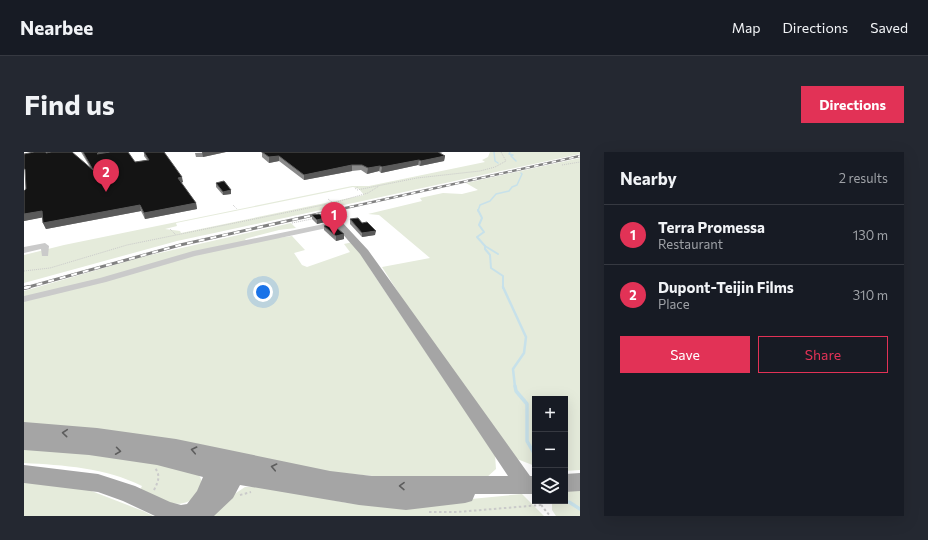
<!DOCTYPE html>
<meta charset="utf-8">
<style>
:root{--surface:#171b24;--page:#242831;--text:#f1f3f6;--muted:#9ea1a6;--line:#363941;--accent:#e23256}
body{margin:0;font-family:Commissioner,sans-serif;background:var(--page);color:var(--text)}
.controls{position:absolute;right:12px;bottom:12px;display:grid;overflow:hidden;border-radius:0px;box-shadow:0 4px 16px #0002}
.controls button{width:36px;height:36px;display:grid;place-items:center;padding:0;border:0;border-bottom:1px solid var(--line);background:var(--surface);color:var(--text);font:20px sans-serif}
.you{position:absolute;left:239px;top:140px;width:14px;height:14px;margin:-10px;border:3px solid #fff;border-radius:50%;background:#1a73e8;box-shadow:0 0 0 6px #1a73e833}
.badge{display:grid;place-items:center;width:26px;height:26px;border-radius:50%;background:var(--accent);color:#fff;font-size:13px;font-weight:700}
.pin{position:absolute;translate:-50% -33px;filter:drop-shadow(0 1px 2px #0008)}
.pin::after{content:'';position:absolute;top:21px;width:14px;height:12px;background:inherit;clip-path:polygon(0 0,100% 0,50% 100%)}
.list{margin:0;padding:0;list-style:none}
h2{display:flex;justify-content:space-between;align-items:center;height:52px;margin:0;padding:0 16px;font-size:17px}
h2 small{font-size:13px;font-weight:400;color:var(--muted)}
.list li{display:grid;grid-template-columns:26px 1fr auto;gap:12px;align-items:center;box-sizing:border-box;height:60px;padding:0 16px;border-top:1px solid var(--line)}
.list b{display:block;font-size:15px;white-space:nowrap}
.list p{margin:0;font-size:13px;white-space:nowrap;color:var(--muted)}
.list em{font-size:13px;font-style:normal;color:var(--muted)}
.actions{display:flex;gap:8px;padding:12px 16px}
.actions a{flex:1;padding:9px 0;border:1px solid var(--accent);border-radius:0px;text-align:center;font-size:14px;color:var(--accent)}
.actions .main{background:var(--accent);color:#fff}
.icon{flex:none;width:22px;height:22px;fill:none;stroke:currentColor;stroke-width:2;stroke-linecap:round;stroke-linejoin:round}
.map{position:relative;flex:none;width:556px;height:364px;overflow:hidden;border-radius:0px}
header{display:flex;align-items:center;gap:24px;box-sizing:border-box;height:56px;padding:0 20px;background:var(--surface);border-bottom:1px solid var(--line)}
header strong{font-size:19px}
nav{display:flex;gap:22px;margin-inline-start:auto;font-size:14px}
.intro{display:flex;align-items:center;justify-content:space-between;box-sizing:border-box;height:96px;padding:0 24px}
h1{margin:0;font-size:28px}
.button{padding:10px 18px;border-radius:0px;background:var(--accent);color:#fff;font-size:14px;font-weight:700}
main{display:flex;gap:24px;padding:0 24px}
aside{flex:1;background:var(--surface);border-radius:0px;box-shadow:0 4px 16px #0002}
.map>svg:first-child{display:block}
.green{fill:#e5ebdb;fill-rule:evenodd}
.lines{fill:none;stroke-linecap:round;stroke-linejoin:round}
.stream-far3{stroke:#c7e1ea;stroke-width:1.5}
.stream-far2{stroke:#c7e1ea;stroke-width:2}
.stream-far1{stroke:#c7e1ea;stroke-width:2.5}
.stream{stroke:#c7e1ea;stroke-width:3.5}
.path-far1{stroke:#cacaca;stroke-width:1;stroke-dasharray:1 1;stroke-linecap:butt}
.path{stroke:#cacaca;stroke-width:2;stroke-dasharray:2.5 2.5;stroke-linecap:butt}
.minor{fill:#cacaca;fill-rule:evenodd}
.major{fill:#a5a5a5;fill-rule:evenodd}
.rail-far2-casing{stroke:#828282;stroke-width:2.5}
.rail-far1-casing{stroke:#828282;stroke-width:3}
.rail-casing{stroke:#828282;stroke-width:4}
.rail-far2{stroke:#fff;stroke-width:1.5;stroke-dasharray:4.5;stroke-linecap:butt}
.rail-far1{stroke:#fff;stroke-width:2;stroke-dasharray:6;stroke-linecap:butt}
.rail{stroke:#fff;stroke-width:2.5;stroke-dasharray:8;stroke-linecap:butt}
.wall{fill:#8a8a8a}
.shaded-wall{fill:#5a5a5a}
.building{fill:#141414;stroke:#5a5a5a}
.oneway{stroke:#5d5d5d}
</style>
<header>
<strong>Nearbee</strong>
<nav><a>Map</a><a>Directions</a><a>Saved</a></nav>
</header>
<div class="intro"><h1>Find us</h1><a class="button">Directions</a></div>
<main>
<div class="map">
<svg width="556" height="364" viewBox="0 0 556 364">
<rect width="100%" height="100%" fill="#fff"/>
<g class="green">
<path d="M466 0H556V2L153 89 0 131V103L40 93 328 34H345L461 10 458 8 464 5ZM329 35 335 37 340 43 157 81 156 79 141 77 153 74 152 71Z"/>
<path d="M556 6V318L541 319V247H511V314L493 307 386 159 358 115 406 106 355 63 344 62 398 49 396 46 419 41 438 42 454 38 442 31Z"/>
<path d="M267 71 272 76 255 78 221 87 223 90 268 84 281 98 270 101 278 113 283 115 326 100 320 92 329 90 337 99 346 117 471 303 472 317 462 326 391 328 307 320 0 273V139L118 105Z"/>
<path d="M0 296 86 302 170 317C177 325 180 329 175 338 163 363 133 348 115 340L118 334C82 316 39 313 0 311Z"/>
<path d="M0 331 52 333 119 359 129 364H0Z"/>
<path d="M240 334 323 351 399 355 416 350 498 342 520 364H186L209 343 221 335Z"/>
<path d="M556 337V364H532L528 358V349H541V339Z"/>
</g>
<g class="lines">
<g class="stream-far3">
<path d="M470 0 471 9 474 11"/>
<path d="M486 0 485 2 489 3 487 4 492 9"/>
<path d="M454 59 456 53 466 49 472 42 485 39 488 35 493 33 498 22 497 21"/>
</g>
<g class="stream-far2">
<path d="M454 58 458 66 455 73 460 80 453 85 461 94V97L466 103 467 116 479 124V136"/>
<path d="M461 94 474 102"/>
</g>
<path class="stream-far1" d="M479 135 502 185 500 201 489 217 491 235"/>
<g class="stream">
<path d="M491 234 492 239 503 252V289L511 303"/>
<path d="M545 350 556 357"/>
</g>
<g class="path-far1">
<path d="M538 13 556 10"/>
<path d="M331 37 334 35"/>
<path d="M333 38 393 26 456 19 471 15 482 9 477 0"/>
<path d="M304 47 309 51"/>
<path d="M209 53 213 57"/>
<path d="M298 65 318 60 324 65"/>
<path d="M268 71 288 67"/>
<path d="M146 77 152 83"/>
<path d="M0 119 26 116 103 93 309 51 344 41 355 34"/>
</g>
<g class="path">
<path d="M130 338C134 330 137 324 131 316"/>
<path d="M216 343 227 340"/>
<path d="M514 349 526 364"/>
<path d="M405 360H433L517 353"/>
</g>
<g class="minor">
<path d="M314 69 318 71 317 73 171 104 82 130 0 150V144L76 126 169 99Z"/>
<path d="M21 91 25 94 24 104H18L17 97 0 101V95Z"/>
</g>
<g class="major">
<path d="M314 68 317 69 344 98 506 324H511V342H451L448 349 441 351 382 358 335 353 216 333 209 346 190 364H131L99 349 74 340 0 331V313L74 322 111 334 146 350 157 353 163 352 173 339 179 325 133 313 65 303 0 298V270L73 276 152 287 306 319 348 324H484L336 102 309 71Z"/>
<path d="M556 321V339L541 340V322Z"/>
</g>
<defs>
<path id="rail-far2" d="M308 59 556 4"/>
<path id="rail-far1" d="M1 136 156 93 312 58"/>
<path id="rail" d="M0 136 5 135"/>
</defs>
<use href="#rail-far2" class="rail-far2-casing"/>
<use href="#rail-far1" class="rail-far1-casing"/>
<use href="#rail" class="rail-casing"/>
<use href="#rail-far2" class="rail-far2"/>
<use href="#rail-far1" class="rail-far1"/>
<use href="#rail" class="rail"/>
</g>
<g class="wall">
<path d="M23 0 66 15 57 0H83L82 1 111 10 123 8 120 4V0H140L159 30 157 31 172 51 173 57 121 67 117 59 22 77 19 71V65L0 69V39Z"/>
<path d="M202 0 179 5H172L171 1Z"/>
<path d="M237 0H419L416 1 421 4 420 9 396 14 394 13 357 21 355 19 343 22 337 18 328 19 280 28 255 9 245 11 238 5V1Z"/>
<path d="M192 31 207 38V42L199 43 192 35Z"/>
<path d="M288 63 301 66V70L293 72 288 67Z"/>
<path d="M326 67 351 83 338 85 326 72Z"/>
<path d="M300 74 320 82V87L312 89 300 78Z"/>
</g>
<g class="shaded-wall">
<path d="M75 0H83L74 7 73 2Z"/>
<path d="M178 0H202L179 5Z"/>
<path d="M255 4V9L245 11V5Z"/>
<path d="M421 4 420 9 396 14 397 9Z"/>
<path d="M395 8 394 13 357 21 358 15Z"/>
<path d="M328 13V19L280 28V23Z"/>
<path d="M356 14 355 19 343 22 344 16Z"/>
<path d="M158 25 159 30 155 31 154 26Z"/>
<path d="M207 38V42L199 43V40Z"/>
<path d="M172 51 173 57 121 67 120 61Z"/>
<path d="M116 53 117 59 22 77 19 71Z"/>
<path d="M18 59 21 65 0 69V62Z"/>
<path d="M301 66V70L293 72V68Z"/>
<path d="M352 79 351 83 338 85V81Z"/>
<path d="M320 82V87L312 89V84Z"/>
</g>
<g class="building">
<path d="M10 0H22V1L27 0H48L69 18 59 0H75L73 2 86 0H104L111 10 125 8 120 0H140L158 25 154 26 172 51 120 61 116 53 19 71 18 59 0 62V39L2 37 1 17H0V2Z"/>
<path d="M238 0H414L421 4 397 9 395 8 358 15 356 14 344 16 338 13H328L280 23 255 4 245 5Z"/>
<path d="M200 29 207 38 199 40 192 31Z"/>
<path d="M295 62 301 66 293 68 288 63Z"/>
<path d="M334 66 338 71 343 70 352 79 338 81 326 67Z"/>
<path d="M308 72 320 82 312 84 300 74Z"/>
</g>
<defs><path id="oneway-chevron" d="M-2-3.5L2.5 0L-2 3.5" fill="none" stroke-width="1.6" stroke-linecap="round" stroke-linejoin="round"/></defs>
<g class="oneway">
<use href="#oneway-chevron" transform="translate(41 281) rotate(-175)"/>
<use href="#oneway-chevron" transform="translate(170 298) rotate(-168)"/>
<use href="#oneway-chevron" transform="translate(94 299) rotate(8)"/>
<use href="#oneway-chevron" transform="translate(250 315) rotate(-168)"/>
<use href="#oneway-chevron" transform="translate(378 334) rotate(-179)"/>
</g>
</svg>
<div class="controls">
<button>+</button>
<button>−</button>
<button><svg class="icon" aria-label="layers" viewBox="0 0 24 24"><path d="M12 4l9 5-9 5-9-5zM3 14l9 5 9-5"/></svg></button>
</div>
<div class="you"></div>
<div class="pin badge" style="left:310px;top:83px">1</div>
<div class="pin badge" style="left:82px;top:40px">2</div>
</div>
<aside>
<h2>Nearby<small>2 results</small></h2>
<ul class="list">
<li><span class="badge">1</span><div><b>Terra Promessa</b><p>Restaurant</p></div><em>130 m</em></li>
<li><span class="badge">2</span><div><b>Dupont-Teijin Films</b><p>Place</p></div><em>310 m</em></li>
</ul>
<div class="actions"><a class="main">Save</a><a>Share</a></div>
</aside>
</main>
